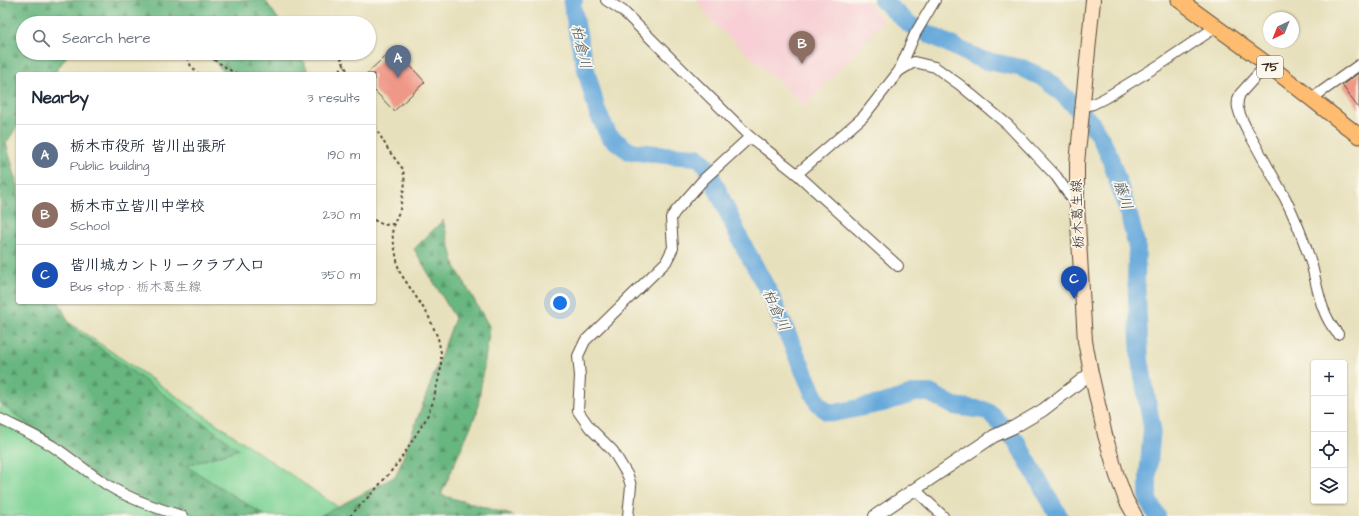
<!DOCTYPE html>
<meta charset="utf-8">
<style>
:root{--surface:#fff;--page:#f2f2f3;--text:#1f2937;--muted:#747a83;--line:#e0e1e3;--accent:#1a73e8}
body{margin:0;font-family:"Architects Daughter","Klee One",sans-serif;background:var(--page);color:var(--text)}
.controls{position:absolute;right:12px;bottom:12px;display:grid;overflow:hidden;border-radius:4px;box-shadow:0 1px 3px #0004}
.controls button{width:36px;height:36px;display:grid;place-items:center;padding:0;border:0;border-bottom:1px solid var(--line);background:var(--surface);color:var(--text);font:20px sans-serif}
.compass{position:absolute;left:1263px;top:12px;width:36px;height:36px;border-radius:50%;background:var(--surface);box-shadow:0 1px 3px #0004;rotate:223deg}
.you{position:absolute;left:560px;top:303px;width:14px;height:14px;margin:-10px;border:3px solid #fff;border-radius:50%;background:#1a73e8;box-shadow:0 0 0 6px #1a73e833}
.badge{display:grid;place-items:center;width:26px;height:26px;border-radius:50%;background:var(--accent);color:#fff;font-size:13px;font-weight:700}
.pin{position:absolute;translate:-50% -33px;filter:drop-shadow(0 1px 2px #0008)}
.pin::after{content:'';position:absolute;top:21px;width:14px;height:12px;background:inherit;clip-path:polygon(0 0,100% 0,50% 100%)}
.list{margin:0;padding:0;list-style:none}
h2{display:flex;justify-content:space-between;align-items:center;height:52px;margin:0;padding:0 16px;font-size:17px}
h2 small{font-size:13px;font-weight:400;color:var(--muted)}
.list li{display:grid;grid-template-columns:26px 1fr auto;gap:12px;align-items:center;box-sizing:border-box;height:60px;padding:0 16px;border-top:1px solid var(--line)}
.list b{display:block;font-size:15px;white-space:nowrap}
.list p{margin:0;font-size:13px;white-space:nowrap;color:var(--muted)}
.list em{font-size:13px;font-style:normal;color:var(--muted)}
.icon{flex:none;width:22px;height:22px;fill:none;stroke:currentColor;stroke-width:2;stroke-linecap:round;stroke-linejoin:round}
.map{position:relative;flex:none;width:1359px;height:516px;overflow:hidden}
.search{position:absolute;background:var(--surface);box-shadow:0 1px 3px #0004;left:16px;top:16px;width:360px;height:44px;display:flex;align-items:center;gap:10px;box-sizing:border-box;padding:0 14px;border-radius:22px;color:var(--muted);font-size:15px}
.panel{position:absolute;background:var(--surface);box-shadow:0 1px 3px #0004;left:16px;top:72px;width:360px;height:232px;border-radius:4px}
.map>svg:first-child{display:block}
.built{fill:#f7cfd4}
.grass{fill:#80d497;stroke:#5e7f5a}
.forest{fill:url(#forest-firs);stroke:#52704f}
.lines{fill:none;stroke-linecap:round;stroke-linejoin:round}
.river{stroke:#66a9db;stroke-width:18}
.building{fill:#ef9888}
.minor-casing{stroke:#554536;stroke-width:12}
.tertiary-casing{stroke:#554536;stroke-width:14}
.secondary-casing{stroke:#554536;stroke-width:16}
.primary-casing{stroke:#554536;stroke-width:17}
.path{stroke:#554536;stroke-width:2;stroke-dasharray:3 3;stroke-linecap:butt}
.minor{stroke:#fff;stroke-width:10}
.tertiary{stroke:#fff;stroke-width:12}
.secondary{stroke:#fee4c5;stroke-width:14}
.primary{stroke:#fdbc6f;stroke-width:15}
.labels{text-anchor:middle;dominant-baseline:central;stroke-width:3.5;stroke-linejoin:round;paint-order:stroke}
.shield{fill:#fbf7ec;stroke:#75685c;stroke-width:1}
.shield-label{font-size:13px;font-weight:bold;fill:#3b2a1e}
.street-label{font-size:14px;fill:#3b2a1e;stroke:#fbf7ec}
.water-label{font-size:15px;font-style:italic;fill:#4a5660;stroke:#fbf7ec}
</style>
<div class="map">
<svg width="1359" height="516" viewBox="0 0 1359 516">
<defs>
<pattern id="forest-firs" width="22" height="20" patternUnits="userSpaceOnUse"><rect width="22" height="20" fill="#68b680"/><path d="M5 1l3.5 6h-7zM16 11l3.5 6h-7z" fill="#579468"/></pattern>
</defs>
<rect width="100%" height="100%" fill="#fbf7ec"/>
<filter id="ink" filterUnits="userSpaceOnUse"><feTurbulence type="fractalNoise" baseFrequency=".025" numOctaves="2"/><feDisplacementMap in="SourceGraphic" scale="8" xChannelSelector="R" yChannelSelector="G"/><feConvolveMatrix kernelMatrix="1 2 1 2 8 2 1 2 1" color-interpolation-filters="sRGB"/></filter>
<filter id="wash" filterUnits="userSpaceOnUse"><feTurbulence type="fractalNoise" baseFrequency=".012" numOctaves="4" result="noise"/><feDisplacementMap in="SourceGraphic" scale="16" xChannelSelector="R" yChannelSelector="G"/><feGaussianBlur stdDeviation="0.9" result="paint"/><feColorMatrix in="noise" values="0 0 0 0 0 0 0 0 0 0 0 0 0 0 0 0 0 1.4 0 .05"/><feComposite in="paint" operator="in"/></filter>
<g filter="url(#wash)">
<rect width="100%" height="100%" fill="#e7e0bc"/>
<path class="built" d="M697 0H866L884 21 805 106 711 21Z"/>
<path class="grass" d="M0 276 18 302H39L351 516H0Z"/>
<g class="forest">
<path d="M0 0H265L281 23H115L93 19 90 23H23V53H69L54 74H18V125L6 143 18 186V302H59L71 327 239 449 186 466 266 516H160L108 485 0 403Z"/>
<path d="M206 53H300L309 74H226Z"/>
<path d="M443 220 455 266 490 328 477 412 441 495 515 516H320L396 476 455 318 414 249Z"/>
</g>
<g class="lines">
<g class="river">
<path d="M574 0 572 4 582 54 597 111 609 136 629 151 665 155 698 157 706 165 742 243 770 294 817 402 826 411 834 413 883 403 916 393H930L954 406 984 410 991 414 1016 441 1059 516"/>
<path d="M882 0 909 24 961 50 982 60 1022 68 1046 79 1073 104 1092 124 1100 137 1109 155 1129 215 1137 248 1136 277 1140 360 1152 428 1148 475V500L1157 516"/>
</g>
</g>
<g id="blocks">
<g class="building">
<path d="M394 48 425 82 394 111 374 90V74H366Z"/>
<path d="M1359 73V109L1342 85Z"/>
</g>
</g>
</g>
<g filter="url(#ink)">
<use href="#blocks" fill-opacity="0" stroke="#554536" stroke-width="1"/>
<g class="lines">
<defs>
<g id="minor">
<path d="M606 0 623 11 750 137 797 174 898 266"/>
<path d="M1267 64 1240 94C1238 98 1237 103 1238 108 1241 121 1249 133 1255 144 1265 162 1275 180 1285 198 1296 220 1305 243 1312 266 1318 290 1321 315 1338 334"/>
<path d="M899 71 914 62 935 67 960 85 1008 125 1056 176 1077 206"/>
<path d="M1311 99 1359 65"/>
<path d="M1083 104 1088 105 1093 104 1105 98 1164 62 1216 27"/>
<path d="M797 174 863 117 899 71 915 34 935 0"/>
<path d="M0 419C18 428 37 436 54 447 73 460 90 474 109 486 132 500 157 508 182 516"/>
<path d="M913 490 922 496 943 516"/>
<path d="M628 516 631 486 628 476 613 451 590 428 578 411 580 376 578 356 585 341 666 262 673 248 671 218 675 212 704 179 750 137"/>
</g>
<path id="tertiary" d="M875 516 994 436 1014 427 1043 410 1091 373"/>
<path id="secondary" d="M1093 0 1077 163V206L1085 341 1091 373 1105 435 1117 476 1126 500 1135 516"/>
<path id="primary" d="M1179 0 1267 64 1359 136"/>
</defs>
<use href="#minor" class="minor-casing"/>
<use href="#tertiary" class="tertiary-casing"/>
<use href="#secondary" class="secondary-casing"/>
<use href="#primary" class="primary-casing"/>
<g class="path">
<path d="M186 53 185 54 191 66 199 74"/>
<path d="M204 53 236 74"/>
<path d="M347 53 341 59 349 74"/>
<path d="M335 74 345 65"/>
<path d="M374 220 384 225 394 224"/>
<path d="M350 516 375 490 398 463 426 419 433 402 441 368V353L438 338 428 315 399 271 392 233 394 224 400 209 405 183 403 169 389 151 374 125"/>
</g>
<use href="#minor" class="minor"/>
<use href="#tertiary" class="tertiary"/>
<use href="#secondary" class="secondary"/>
<use href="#primary" class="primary"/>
</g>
</g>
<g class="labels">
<rect class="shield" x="1257" y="56" width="26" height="22" rx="3"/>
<g class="shield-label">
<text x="1270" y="67">75</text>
</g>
<g class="street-label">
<text transform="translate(1078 214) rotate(-92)">栃木葛生線</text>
</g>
<g class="water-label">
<text transform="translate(581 47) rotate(77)">柏倉川</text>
<text transform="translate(1123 195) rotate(72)">藤川</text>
<text transform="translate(776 310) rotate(65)">柏倉川</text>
</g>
</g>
</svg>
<div class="controls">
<button>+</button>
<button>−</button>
<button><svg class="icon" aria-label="locate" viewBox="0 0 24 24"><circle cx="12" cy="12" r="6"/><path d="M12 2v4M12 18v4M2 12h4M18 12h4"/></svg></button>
<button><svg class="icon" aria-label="layers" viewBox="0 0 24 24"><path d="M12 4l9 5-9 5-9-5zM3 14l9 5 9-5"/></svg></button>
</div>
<svg class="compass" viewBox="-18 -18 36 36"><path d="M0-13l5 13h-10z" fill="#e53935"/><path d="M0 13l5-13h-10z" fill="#747a83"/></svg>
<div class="you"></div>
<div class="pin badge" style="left:398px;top:78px;background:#5c6f8a">A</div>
<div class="pin badge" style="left:802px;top:64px;background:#8d6e63">B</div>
<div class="pin badge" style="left:1074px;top:299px;background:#1a4fb4">C</div>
<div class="search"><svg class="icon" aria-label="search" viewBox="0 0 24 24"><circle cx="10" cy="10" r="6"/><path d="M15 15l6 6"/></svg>Search here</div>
<section class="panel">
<h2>Nearby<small>3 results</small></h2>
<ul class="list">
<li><span class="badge" style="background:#5c6f8a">A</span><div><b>栃木市役所 皆川出張所</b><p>Public building</p></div><em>190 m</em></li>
<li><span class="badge" style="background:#8d6e63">B</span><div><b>栃木市立皆川中学校</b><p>School</p></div><em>230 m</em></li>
<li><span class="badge" style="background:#1a4fb4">C</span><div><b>皆川城カントリークラブ入口</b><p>Bus stop · 栃木葛生線</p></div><em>350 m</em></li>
</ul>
</section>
</div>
